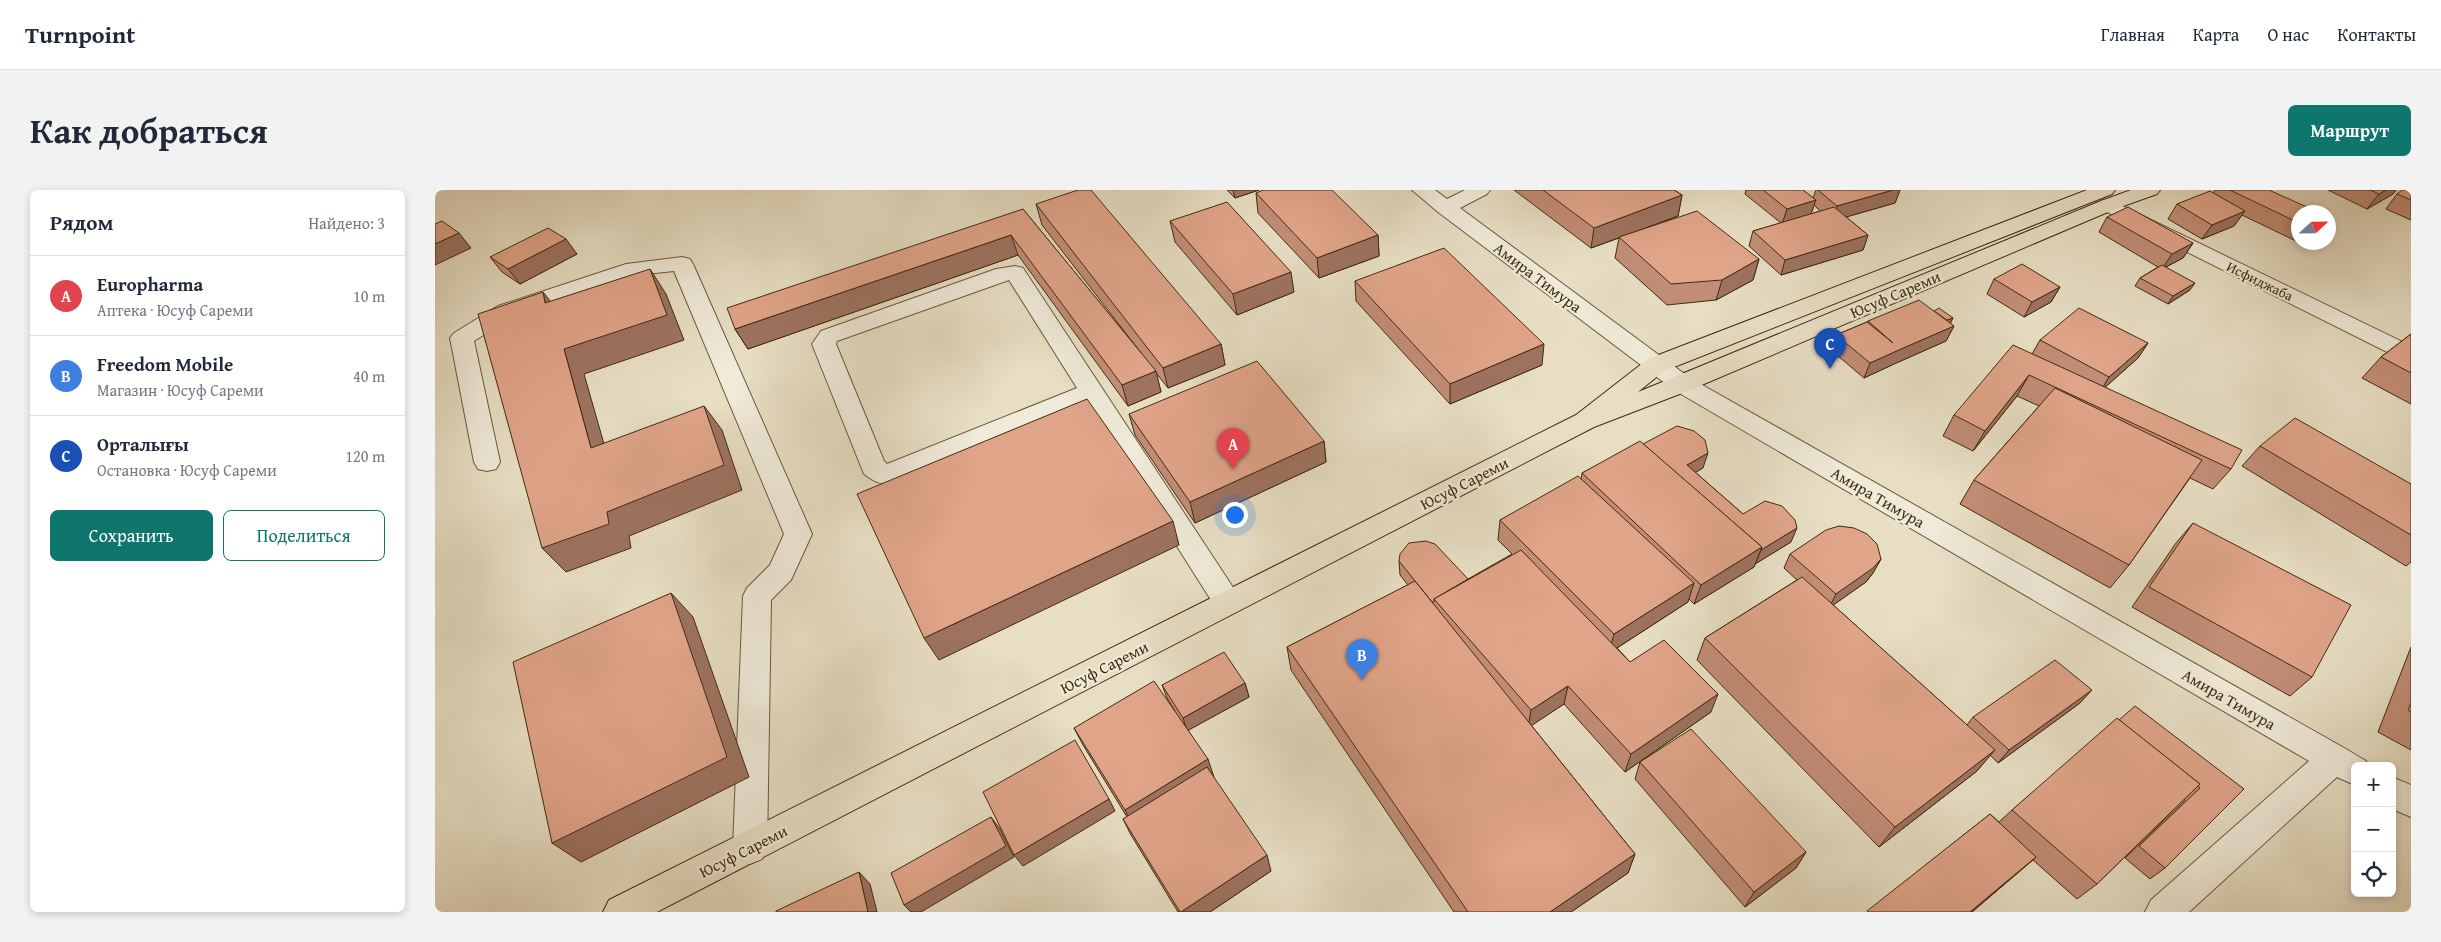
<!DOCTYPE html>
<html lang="ru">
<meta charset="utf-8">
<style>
:root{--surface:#fff;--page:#f2f2f3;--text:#1f2937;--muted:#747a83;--line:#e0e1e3;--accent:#0f766e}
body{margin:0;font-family:"Gentium Book Plus",serif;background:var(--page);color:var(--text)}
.controls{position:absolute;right:15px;bottom:15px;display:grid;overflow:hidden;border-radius:8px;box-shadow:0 2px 8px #0003}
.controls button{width:45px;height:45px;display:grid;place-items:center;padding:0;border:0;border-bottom:1px solid var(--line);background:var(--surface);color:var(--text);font:25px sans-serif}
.compass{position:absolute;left:1856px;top:15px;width:45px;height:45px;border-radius:50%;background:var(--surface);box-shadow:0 2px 8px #0003;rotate:68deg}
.you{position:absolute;left:799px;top:324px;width:18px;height:18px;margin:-12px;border:4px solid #fff;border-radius:50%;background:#1a73e8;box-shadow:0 0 0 8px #1a73e833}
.badge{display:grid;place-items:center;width:32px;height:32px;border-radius:50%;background:var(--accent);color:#fff;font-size:16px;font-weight:700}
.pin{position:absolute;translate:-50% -41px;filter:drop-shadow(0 1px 2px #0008)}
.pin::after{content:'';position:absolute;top:26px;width:18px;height:15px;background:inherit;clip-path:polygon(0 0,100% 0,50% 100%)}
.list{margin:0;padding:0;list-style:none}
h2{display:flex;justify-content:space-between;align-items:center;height:65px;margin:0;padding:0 20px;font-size:21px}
h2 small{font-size:16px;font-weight:400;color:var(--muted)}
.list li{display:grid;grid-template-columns:32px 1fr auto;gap:15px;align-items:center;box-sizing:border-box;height:80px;padding:0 20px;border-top:1px solid var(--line)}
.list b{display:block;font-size:19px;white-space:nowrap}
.list p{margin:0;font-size:16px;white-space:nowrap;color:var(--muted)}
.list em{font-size:16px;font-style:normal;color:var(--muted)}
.actions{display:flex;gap:10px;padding:15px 20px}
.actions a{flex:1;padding:11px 0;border:1px solid var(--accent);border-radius:8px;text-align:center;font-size:18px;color:var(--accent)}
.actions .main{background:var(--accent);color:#fff}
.icon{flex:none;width:28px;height:28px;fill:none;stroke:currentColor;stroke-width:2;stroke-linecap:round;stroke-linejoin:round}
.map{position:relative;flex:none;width:1976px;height:722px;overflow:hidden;border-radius:8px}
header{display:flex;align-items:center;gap:30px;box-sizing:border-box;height:70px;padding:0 25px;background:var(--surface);border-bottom:1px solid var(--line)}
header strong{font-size:24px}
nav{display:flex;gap:28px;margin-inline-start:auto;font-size:18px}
.intro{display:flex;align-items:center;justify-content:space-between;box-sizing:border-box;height:120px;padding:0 30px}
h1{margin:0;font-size:35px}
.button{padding:12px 22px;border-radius:8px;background:var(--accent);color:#fff;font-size:18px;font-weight:700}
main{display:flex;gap:30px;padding:0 30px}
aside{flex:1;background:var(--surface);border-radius:8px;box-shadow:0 2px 8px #0003}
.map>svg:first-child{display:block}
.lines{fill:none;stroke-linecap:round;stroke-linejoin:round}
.minor-casing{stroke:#6c583b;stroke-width:2}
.major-casing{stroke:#432b0d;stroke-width:2}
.minor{fill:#efead9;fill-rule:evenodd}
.major{fill:#e7dec4;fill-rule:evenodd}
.wall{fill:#c18d76;stroke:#432b0d;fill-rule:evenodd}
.shaded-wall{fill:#9d7360;stroke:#432b0d}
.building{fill:#e0a489;stroke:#432b0d}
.labels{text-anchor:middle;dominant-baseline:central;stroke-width:4.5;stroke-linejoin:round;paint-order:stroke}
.far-street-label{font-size:14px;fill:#432b0d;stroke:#efead9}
.street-label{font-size:16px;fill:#432b0d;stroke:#efead9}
</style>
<header>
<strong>Turnpoint</strong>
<nav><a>Главная</a><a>Карта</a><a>О нас</a><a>Контакты</a></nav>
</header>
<div class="intro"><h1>Как добраться</h1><a class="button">Маршрут</a></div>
<main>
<aside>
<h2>Рядом<small>Найдено: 3</small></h2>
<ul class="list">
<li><span class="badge" style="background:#e0444e">A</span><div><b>Europharma</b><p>Аптека · Юсуф Сареми</p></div><em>10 m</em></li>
<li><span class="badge" style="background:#3f7fe0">B</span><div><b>Freedom Mobile</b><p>Магазин · Юсуф Сареми</p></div><em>40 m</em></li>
<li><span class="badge" style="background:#1a4fb4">C</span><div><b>Орталығы</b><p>Остановка · Юсуф Сареми</p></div><em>120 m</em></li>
</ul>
<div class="actions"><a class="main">Сохранить</a><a>Поделиться</a></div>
</aside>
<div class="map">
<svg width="1976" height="722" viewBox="0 0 1976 722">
<rect width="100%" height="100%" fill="#e7dec4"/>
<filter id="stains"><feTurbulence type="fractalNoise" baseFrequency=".004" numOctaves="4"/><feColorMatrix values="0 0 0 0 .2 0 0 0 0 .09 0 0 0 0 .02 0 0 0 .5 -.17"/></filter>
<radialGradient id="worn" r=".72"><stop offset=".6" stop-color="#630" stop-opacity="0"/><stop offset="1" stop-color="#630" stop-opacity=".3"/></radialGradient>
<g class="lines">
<defs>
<g id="minor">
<path d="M977 0H1000L1012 9 1030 0H1055L1052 4 1025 18 1255 188 1911 559 1931 571 1934 576H1920V595L1902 587 1754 722H1710L1716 710 1874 571 1239 200 1003 22Z"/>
<path d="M1673 9 1976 156V174L1666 19 1663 15 1666 11Z"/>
<path d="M247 67 255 69 258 74 377 344 356 390 336 410 332 658 327 669 315 674 303 669 298 658 308 406 312 398 335 375 349 344 239 81 202 85 79 126 39 151 65 272 61 279 52 281 43 279 39 272 15 148 19 143 63 116 191 74Z"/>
<path d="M580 76 588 78 803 405 807 413 803 421 793 425 783 421 651 213 458 292C445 296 439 291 429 284L377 154 386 141 561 79ZM574 90 642 198 452 274 449 271 401 154 402 151Z"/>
<path d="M1957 587 1976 595V627L1957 619Z"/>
</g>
<path id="major" d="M1652 0H1680L1677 4 1229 181 1203 202 1666 11 1696 0H1725L1722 4 1680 19 1255 200 1159 237 222 722H168L174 710 1141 225 1213 169Z"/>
</defs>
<use href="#minor" class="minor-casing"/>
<use href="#major" class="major-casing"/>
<use href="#minor" class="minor"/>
<use href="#major" class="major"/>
</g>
<g class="wall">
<path d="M792 0H824L800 8Z"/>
<path d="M1079 0H1239L1247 5 1243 26 1208 39 1324 69 1318 90 1281 110 1232 115 1180 68 1184 48 1156 58Z"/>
<path d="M1311 0H1368L1378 8 1381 0H1465L1460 13 1411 27 1433 45 1428 60 1346 85 1314 56 1318 41 1346 33 1310 4ZM1379 15 1385 21 1376 24Z"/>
<path d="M1780 0H1834L1864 22V50L1861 51 1807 25 1799 36 1767 49 1733 29 1742 14 1778 3Z"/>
<path d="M1893 0H1961L1958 4 1932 19Z"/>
<path d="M1976 0V30L1951 19 1962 4Z"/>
<path d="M821 3 943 45 944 66 884 88 823 23Z"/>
<path d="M601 14 786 154 790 175 733 198 721 183 726 202 693 216 583 65 313 159 300 139 588 19 706 163 607 35Z"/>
<path d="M1672 27 1758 53 1748 68 1731 77 1755 100 1733 114 1700 96 1705 88 1723 77 1664 42Z"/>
<path d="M735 31 859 102 802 125 740 52Z"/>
<path d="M142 64 85 94 67 82 55 67Z"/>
<path d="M1559 89 1625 97 1616 112 1589 127 1552 104Z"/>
<path d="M920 91 1107 175 1015 214 921 111Z"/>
<path d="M1499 121 1518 128 1515 133 1519 136 1511 151 1459 174 1429 188 1396 160 1401 145 1432 132 1433 131Z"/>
<path d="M1976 144V214L1927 188 1946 167Z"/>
<path d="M1605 150 1713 153 1703 168 1670 197 1796 279 1778 299 1755 288 1694 375 1675 398 1525 314 1539 290 1604 216 1582 206 1538 261 1508 246 1519 225 1597 164Z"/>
<path d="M694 224 889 251 891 272 760 333 700 245Z"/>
<path d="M1208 254 1268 278 1260 282 1308 324 1356 352 1320 374 1319 377 1259 414 1254 409 1253 412 1182 458 1195 472 1276 522 1190 582 1129 514 1096 535 1200 664 1193 683 1136 722H1019L856 480 852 457 973 395 965 385 964 371 1033 389 1077 364 1063 350 1065 330 1146 289 1147 283Z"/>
<path d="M1825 256 1976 294V372L1971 376 1807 276Z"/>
<path d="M1758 333 1877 487 1855 506 1697 417 1741 353Z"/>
<path d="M1355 364 1446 369 1438 383 1431 392 1398 415 1532 535 1538 527 1645 513 1563 573 1555 565 1542 581 1444 657 1262 470 1270 448 1362 390 1349 378Z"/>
<path d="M1976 457V560L1943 542Z"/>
<path d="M810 493 814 507 753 540 778 587 836 681 775 722H743L696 645 688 629 692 627 648 555 639 538 740 521 732 508 727 495Z"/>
<path d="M1684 530 1809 599 1730 678 1715 689 1690 668 1750 610 1749 609 1662 694 1642 709 1598 670 1537 722H1432L1555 624 1564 632 1577 620Z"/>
<path d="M1205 572 1371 662 1361 678 1310 717 1200 589Z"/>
</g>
<g class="shaded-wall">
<path d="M798 0H824L800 8Z"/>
<path d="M1458 0H1465L1460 13 1397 31 1402 16Z"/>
<path d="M1951 0H1961L1958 4 1932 19 1944 4Z"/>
<path d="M1247 5 1243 26 1156 58 1159 38Z"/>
<path d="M1381 10 1376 24 1347 34 1352 19Z"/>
<path d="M1810 21 1799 36 1767 49 1777 35Z"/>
<path d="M24 43 36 58 0 75V54Z"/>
<path d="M576 45 583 65 313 159 300 139Z"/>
<path d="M943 45 944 66 884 88 882 68Z"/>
<path d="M1433 45 1428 60 1346 85 1350 70Z"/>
<path d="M131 49 142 64 85 94 73 79Z"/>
<path d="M1758 53 1748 68 1727 79 1737 64Z"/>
<path d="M1324 69 1318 90 1281 110 1287 90Z"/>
<path d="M215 79 231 104 249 150 149 184 177 282 156 258 129 159Z"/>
<path d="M856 82 859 102 802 125 798 104Z"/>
<path d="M1760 93 1755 100 1733 114 1738 106Z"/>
<path d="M1625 97 1616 112 1589 127 1597 112Z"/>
<path d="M108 102 128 127 110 113Z"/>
<path d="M1518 128 1514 136 1507 132Z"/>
<path d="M1519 136 1511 151 1459 174 1429 188 1435 173 1466 159Z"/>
<path d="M1713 153 1703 168 1665 202 1674 187Z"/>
<path d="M786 154 790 175 733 198 728 178Z"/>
<path d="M1109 154 1107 175 1015 214V194Z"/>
<path d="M721 181 726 202 693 216 687 195Z"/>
<path d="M1594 185 1582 206 1538 261 1550 241Z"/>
<path d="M269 216 287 240 307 300 194 346 196 358 131 382 107 358 172 322Z"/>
<path d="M889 251 891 272 760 333 755 312Z"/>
<path d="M1273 263 1268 278 1248 290 1252 275Z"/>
<path d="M738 331 744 355 504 470 489 448Z"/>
<path d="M1362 338 1356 352 1320 374 1326 360Z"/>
<path d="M1327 357 1319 377 1259 414 1266 395Z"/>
<path d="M1446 369 1438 383 1431 392 1394 418 1401 404Z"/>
<path d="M1259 393 1253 412 1174 463 1179 444Z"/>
<path d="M236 403 258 427 314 587 146 672 117 653Z"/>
<path d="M810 493 814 507 752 541 748 528Z"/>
<path d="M1133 496 1129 514 1093 538 1096 520Z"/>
<path d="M1657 500 1645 513 1563 573 1574 560Z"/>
<path d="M1283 504 1276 522 1190 582 1196 564Z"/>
<path d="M1560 560 1542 581 1444 657 1460 637Z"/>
<path d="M773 569 779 587 698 637 690 620Z"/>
<path d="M674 609 680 621 588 676 579 665Z"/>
<path d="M556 627 565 639 579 667 486 722H476L469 715Z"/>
<path d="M1371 662 1361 678 1310 717 1319 702Z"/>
<path d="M1200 664 1193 683 1136 722H1115Z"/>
<path d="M832 665 836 681 775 722H746Z"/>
<path d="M1601 667 1537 722H1535Z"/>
<path d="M424 682 435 694 442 722H433Z"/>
</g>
<g class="building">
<path d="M643 0H656L786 154 728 178 601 14Z"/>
<path d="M828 0H897L943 45 882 68 821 3Z"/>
<path d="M1108 0H1239L1247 5 1159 38Z"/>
<path d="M1328 0H1368L1381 10 1352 19Z"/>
<path d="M1383 0H1458L1402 16Z"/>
<path d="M1795 0H1834L1883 22H1864V33Z"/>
<path d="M1935 0H1951L1944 4Z"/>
<path d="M1967 0H1976V10L1962 4Z"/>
<path d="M1775 1 1810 21 1777 35 1742 14Z"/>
<path d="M792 12 856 82 798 104 735 31Z"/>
<path d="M1399 17 1433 45 1350 70 1318 41Z"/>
<path d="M1693 17 1758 53 1737 64 1672 27Z"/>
<path d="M588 19 721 181 687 195 576 45 300 139 292 118Z"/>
<path d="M1262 21 1324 69 1287 90 1236 94 1184 47Z"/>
<path d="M7 31 24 43 0 54V34Z"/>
<path d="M113 38 131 49 73 79 55 67Z"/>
<path d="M1009 58 1109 154 1015 194 920 91Z"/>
<path d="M1587 74 1625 97 1597 112 1559 89Z"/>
<path d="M1727 75 1760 93 1738 106 1705 88Z"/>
<path d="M215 79 232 125 129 159 156 258 269 216 289 275 172 322 174 334 107 358 43 124 108 102 110 113Z"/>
<path d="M1484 110 1519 136 1466 159 1435 173 1401 145 1432 132 1458 153 1433 131Z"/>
<path d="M1504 118 1518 128 1512 130 1499 121Z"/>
<path d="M1644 118 1713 153 1674 187 1605 150Z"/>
<path d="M1976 144V183L1946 167Z"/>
<path d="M1578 155 1807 260 1796 279 1594 185 1550 241 1519 225Z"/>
<path d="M822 171 889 251 755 312 694 224Z"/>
<path d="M1620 198 1767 270 1694 375 1539 290Z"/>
<path d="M652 209 738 331 489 448 422 304Z"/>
<path d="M1860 228 1976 294V345L1825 256Z"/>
<path d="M1242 236 1259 241 1270 250 1273 263 1252 275 1308 324 1330 311 1347 316 1360 330 1362 338 1326 360 1327 357 1208 254Z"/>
<path d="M1205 251 1327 357 1266 395 1147 283Z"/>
<path d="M1143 286 1259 393 1179 444 1065 330Z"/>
<path d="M1758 333 1916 415 1877 487 1714 397Z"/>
<path d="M1404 336 1419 338 1432 344 1442 354 1446 369 1438 378 1401 404 1355 364 1391 340Z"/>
<path d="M991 351 1000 354 1033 389 999 409V412H997L964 371 965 364 974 353Z"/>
<path d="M1086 360 1195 472 1229 450 1283 504 1196 564 1133 496 1096 520 999 409Z"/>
<path d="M1367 387 1560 560 1460 637 1270 448Z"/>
<path d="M980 391 1200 664 1115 722H1033L852 457Z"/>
<path d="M236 403 292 567 117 653 78 472Z"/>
<path d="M789 462 810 493 748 528 727 495Z"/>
<path d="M1620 470 1657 500 1574 560 1538 527Z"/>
<path d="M719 491 773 569 690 620 639 538Z"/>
<path d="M1976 513V522L1973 520Z"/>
<path d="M1700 516 1809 599 1730 678 1704 656 1765 598 1763 596 1765 594 1684 530Z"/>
<path d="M1682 528 1765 594 1662 694 1577 620Z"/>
<path d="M1256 539 1371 662 1319 702 1205 572Z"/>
<path d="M640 550 674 609 579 665 548 602Z"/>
<path d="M772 577 832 665 746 722H745L688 629Z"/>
<path d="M1555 624 1601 667 1535 722H1433L1432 721Z"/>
<path d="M556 627 571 656 469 715 456 683Z"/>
<path d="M424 682 433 722H341V721Z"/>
</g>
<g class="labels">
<g class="far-street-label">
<text transform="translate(1825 91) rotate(26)">Исфиджаба</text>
</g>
<g class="street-label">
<text transform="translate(1103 87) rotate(37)">Амира Тимура</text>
<text transform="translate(1460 104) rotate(-23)">Юсуф Сареми</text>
<text transform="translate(1029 293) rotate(-27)">Юсуф Сареми</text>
<text transform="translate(1443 307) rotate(30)">Амира Тимура</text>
<text transform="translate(669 477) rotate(-27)">Юсуф Сареми</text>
<text transform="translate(1794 509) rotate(30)">Амира Тимура</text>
<text transform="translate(308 661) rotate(-27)">Юсуф Сареми</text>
</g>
</g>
<rect width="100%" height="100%" filter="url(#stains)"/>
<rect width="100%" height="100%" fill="url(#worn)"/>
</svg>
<div class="controls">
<button>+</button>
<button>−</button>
<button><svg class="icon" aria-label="locate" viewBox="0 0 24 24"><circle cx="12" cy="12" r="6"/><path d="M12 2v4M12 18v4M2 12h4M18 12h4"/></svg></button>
</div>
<svg class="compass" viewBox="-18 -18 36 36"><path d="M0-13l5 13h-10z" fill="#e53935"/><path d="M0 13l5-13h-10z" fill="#747a83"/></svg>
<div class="you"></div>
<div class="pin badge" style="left:798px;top:279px;background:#e0444e">A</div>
<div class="pin badge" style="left:927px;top:490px;background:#3f7fe0">B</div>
<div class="pin badge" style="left:1395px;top:179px;background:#1a4fb4">C</div>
</div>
</main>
